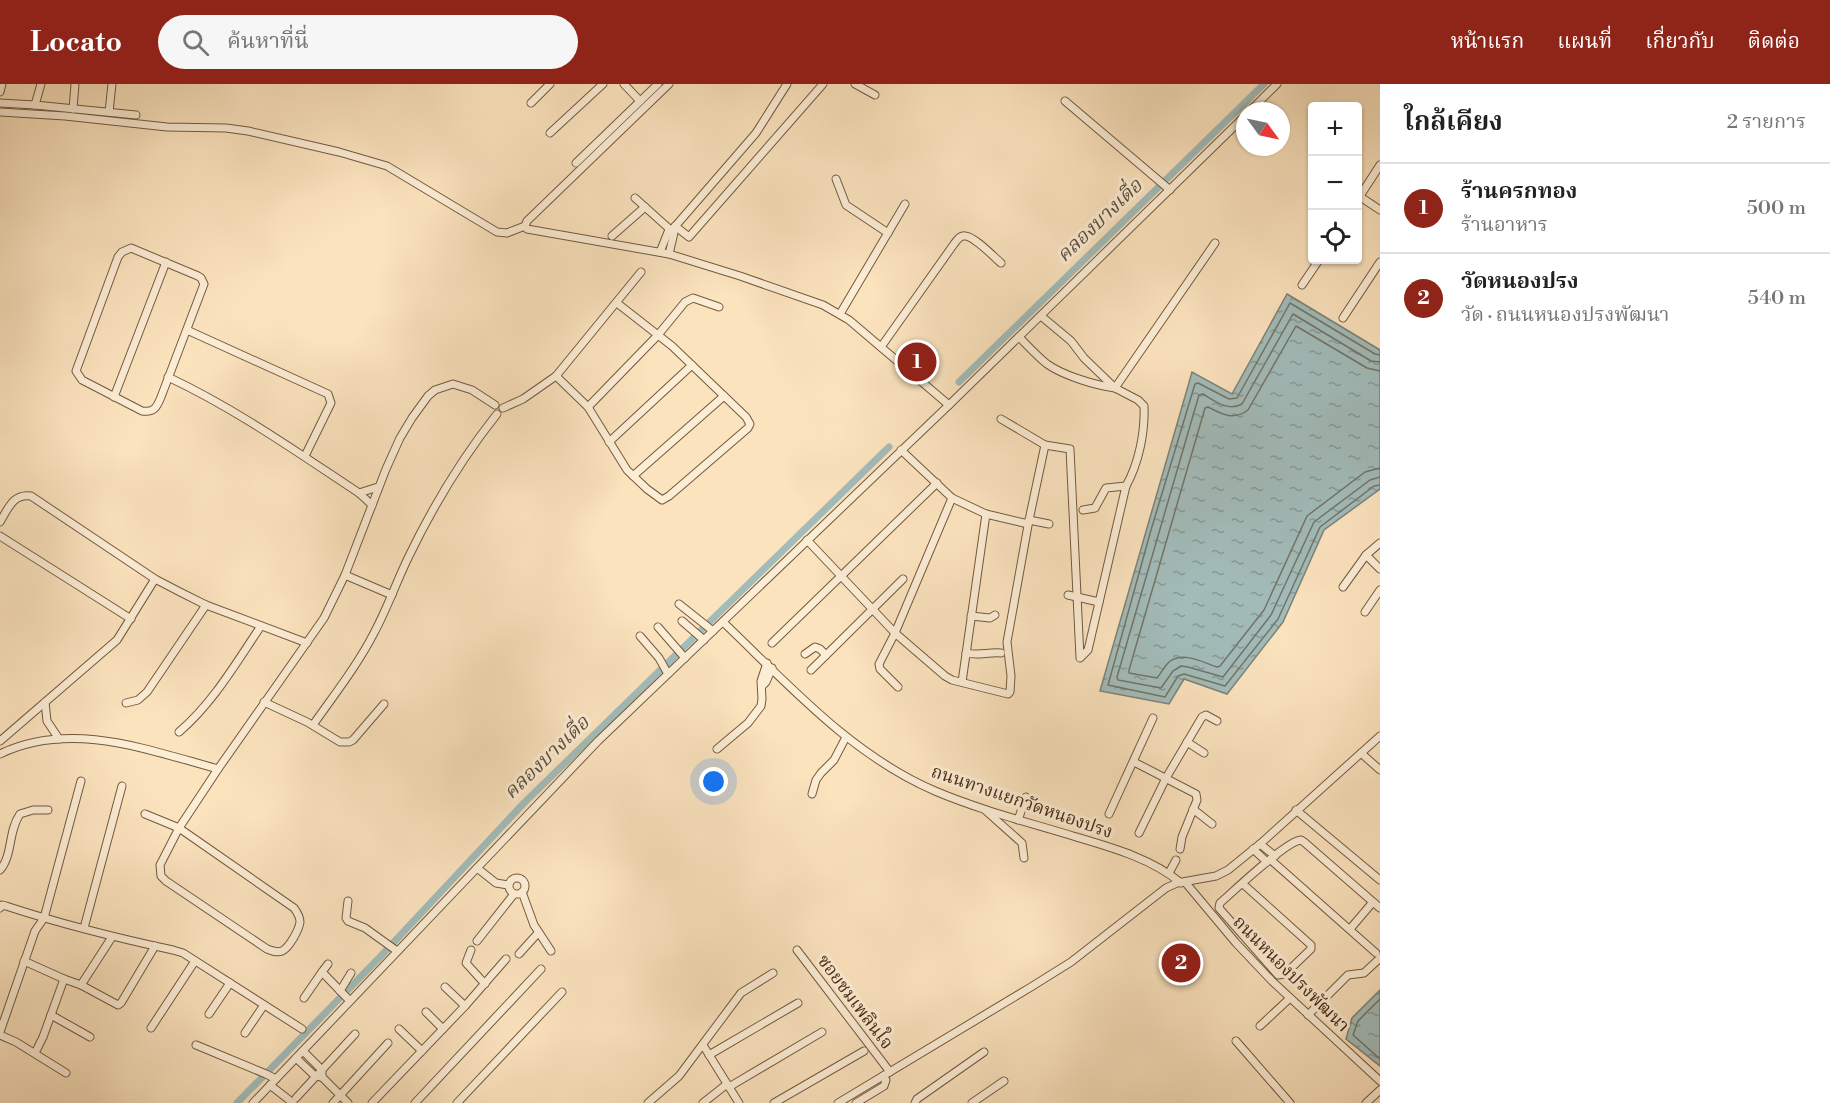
<!DOCTYPE html>
<html lang="th">
<meta charset="utf-8">
<style>
:root{--surface:#fff;--page:#f6f6f6;--text:#222;--muted:#767676;--line:#e0e0e0;--accent:#8f2418}
body{margin:0;font-family:"Libre Bodoni","Noto Serif Thai",serif;background:var(--page);color:var(--text)}
.controls{position:absolute;right:18px;top:18px;display:grid;overflow:hidden;border-radius:6px;box-shadow:0 2px 4px #0004}
.controls button{width:54px;height:54px;display:grid;place-items:center;padding:0;border:0;border-bottom:2px solid var(--line);background:var(--surface);color:var(--text);font:30px sans-serif}
.compass{position:absolute;left:1236px;top:18px;width:54px;height:54px;border-radius:50%;background:var(--surface);box-shadow:0 2px 4px #0004;rotate:123deg}
.you{position:absolute;left:714px;top:698px;width:21px;height:21px;margin:-15px;border:4px solid #fff;border-radius:50%;background:#1a73e8;box-shadow:0 0 0 9px #1a73e833}
.badge{display:grid;place-items:center;width:39px;height:39px;border-radius:50%;background:var(--accent);color:#fff;font-size:20px;font-weight:700}
.pin{position:absolute;translate:-50% -50%;border:3px solid #fff;box-shadow:0 2px 6px #0006}
.list{margin:0;padding:0;list-style:none}
h2{display:flex;justify-content:space-between;align-items:center;height:78px;margin:0;padding:0 24px;font-size:26px}
h2 small{font-size:20px;font-weight:400;color:var(--muted)}
.list li{display:grid;grid-template-columns:39px 1fr auto;gap:18px;align-items:center;box-sizing:border-box;height:90px;padding:0 24px;border-top:2px solid var(--line)}
.list b{display:block;font-size:22px;white-space:nowrap}
.list p{margin:0;font-size:20px;white-space:nowrap;color:var(--muted)}
.list em{font-size:20px;font-style:normal;color:var(--muted)}
.icon{flex:none;width:33px;height:33px;fill:none;stroke:currentColor;stroke-width:2;stroke-linecap:round;stroke-linejoin:round}
.map{position:relative;flex:none;width:1380px;height:1019px;overflow:hidden}
header{display:flex;align-items:center;gap:36px;box-sizing:border-box;height:84px;padding:0 30px;background:var(--accent);color:#fff}
header strong{font-size:28px}
nav{display:flex;gap:33px;margin-inline-start:auto;font-size:21px}
.search{width:420px;height:54px;background:var(--page);display:flex;align-items:center;gap:15px;box-sizing:border-box;padding:0 21px;border-radius:33px;color:var(--muted);font-size:22px}
main{display:flex}
aside{flex:1;background:var(--surface)}
.map>svg:first-child{display:block}
.water{fill:url(#water-ripples);stroke:#7e8277;stroke-width:1.5}
.lines{fill:none;stroke-linecap:round;stroke-linejoin:round}
.shore{stroke:#747466;stroke-width:1.5}
.canal{stroke:#a2bcba;stroke-width:7}
.minor-casing{stroke:#74593e;stroke-width:9}
.minor{stroke:#fcedd5;stroke-width:7}
.labels{text-anchor:middle;dominant-baseline:central;stroke-width:6;stroke-linejoin:round;paint-order:stroke}
.street-label{font-size:18px;fill:#472b13;stroke:#fcedd5}
.water-label{font-size:20px;font-style:italic;fill:#5e4f3d;stroke:#fcedd5}
</style>
<header>
<strong>Locato</strong>
<div class="search"><svg class="icon" aria-label="search" viewBox="0 0 24 24"><circle cx="10" cy="10" r="6"/><path d="M15 15l6 6"/></svg>ค้นหาที่นี่</div>
<nav><a>หน้าแรก</a><a>แผนที่</a><a>เกี่ยวกับ</a><a>ติดต่อ</a></nav>
</header>
<main>
<div class="map">
<svg width="1380" height="1019" viewBox="0 0 1380 1019">
<defs>
<pattern id="water-ripples" width="26" height="14" patternUnits="userSpaceOnUse" patternTransform="scale(1.5)"><rect width="26" height="14" fill="#a2bcba"/><path d="M2 4q2-2 4 0t4 0M15 11q2-2 4 0t4 0" fill="none" stroke="#869996"/></pattern>
</defs>
<rect width="100%" height="100%" fill="#fbe3be"/>
<filter id="stains"><feTurbulence type="fractalNoise" baseFrequency=".00333" numOctaves="4"/><feColorMatrix values="0 0 0 0 .2 0 0 0 0 .09 0 0 0 0 .02 0 0 0 .5 -.17"/></filter>
<radialGradient id="worn" r=".72"><stop offset=".6" stop-color="#630" stop-opacity="0"/><stop offset="1" stop-color="#630" stop-opacity=".3"/></radialGradient>
<g class="water">
<path d="M1287 210 1380 266V405L1324 446 1283 538 1227 610 1184 595 1169 620 1100 607 1192 288 1232 310Z"/>
<path d="M1380 906V982L1346 955 1352 934Z"/>
</g>
<g class="lines">
<g class="shore">
<path d="M1380 271 1375 270 1290 219 1237 314 1229 315 1198 299 1195 300 1151 446 1108 601 1165 613 1178 592 1184 590 1225 602 1278 535 1320 443 1374 402 1380 401"/>
<path d="M1380 278 1371 277 1293 230 1242 320C1228 328 1215 317 1203 310L1199 311 1117 593 1118 596 1161 604 1173 587 1181 582 1188 583 1223 593 1271 531 1314 438 1370 396 1380 393"/>
<path d="M1380 287 1367 284 1296 242 1248 326C1233 337 1222 330 1208 323L1205 324 1129 586V589L1157 594C1161 589 1164 583 1169 578 1183 567 1202 578 1217 583L1220 582 1264 526 1307 432 1365 388 1380 384"/>
<path d="M1380 915 1358 937 1353 951 1380 975"/>
</g>
<g class="canal">
<path d="M959 298 1264 0"/>
<path d="M237 1019 380 873 524 719 889 363"/>
</g>
<defs>
<g id="minor">
<path d="M624 0 640 17"/>
<path d="M669 0 527 137 525 142 527 145 669 170 740 192 823 221 849 236 949 321"/>
<path d="M855 0 875 11"/>
<path d="M0 8 2 0"/>
<path d="M1065 17 1170 106"/>
<path d="M0 19 35 21 41 0"/>
<path d="M531 19 550 0"/>
<path d="M35 21 136 31"/>
<path d="M73 25 75 0"/>
<path d="M1250 27 1277 0"/>
<path d="M0 28 65 32 167 43 226 44 248 47 339 68 387 82 497 148 507 149 525 142"/>
<path d="M109 28 112 0"/>
<path d="M550 49 603 0"/>
<path d="M576 79 658 0"/>
<path d="M836 95 846 121 888 149"/>
<path d="M1359 112 1380 126"/>
<path d="M635 114 674 149 669 170"/>
<path d="M1358 115 1380 81"/>
<path d="M675 142 689 153 823 0"/>
<path d="M612 152 645 123"/>
<path d="M131 164 198 192 201 194 204 200 161 313C157 323 154 329 142 327L82 296 76 287 118 173 122 168Z"/>
<path d="M660 168 668 148 672 146 756 49 787 0"/>
<path d="M1302 201 1319 176"/>
<path d="M840 230 905 120"/>
<path d="M1343 234 1380 178"/>
<path d="M187 246 328 310 331 319 305 372"/>
<path d="M1019 253C1028 262 1037 272 1047 280 1064 292 1095 301 1115 304L1215 159"/>
<path d="M881 263 954 160C957 156 960 151 965 152 974 152 994 173 1001 179"/>
<path d="M556 292 588 323 627 386 647 405 662 416 669 412 748 344 750 340 746 333 672 262 617 219"/>
<path d="M168 293C236 325 297 368 359 409L372 421"/>
<path d="M114 313 166 178"/>
<path d="M588 323 658 251 685 218 693 214 719 223"/>
<path d="M503 324 523 315 556 292 641 188"/>
<path d="M1001 335 1045 361 1070 365 1080 574 1088 566 1126 402C1139 379 1145 348 1144 322L1138 316 1115 304 1084 274 1071 257 1041 232"/>
<path d="M609 358 692 281"/>
<path d="M901 366 952 414 986 430 1028 440"/>
<path d="M633 392 724 312"/>
<path d="M359 409 378 403"/>
<path d="M1083 426 1095 424 1106 404 1126 402"/>
<path d="M1029 436 1049 440"/>
<path d="M0 438C8 425 13 409 31 412L155 495 180 508 206 521 307 559"/>
<path d="M0 452 131 535"/>
<path d="M807 456 895 549 945 592 952 596 1008 610 1010 608 1011 592 1007 558 1029 436 1045 361"/>
<path d="M1366 471 1380 485"/>
<path d="M345 491 392 511"/>
<path d="M1343 503 1366 471 1380 459"/>
<path d="M1068 511 1099 518"/>
<path d="M679 520 713 547"/>
<path d="M1365 528 1380 506"/>
<path d="M971 532 990 534 995 531"/>
<path d="M682 537 704 556"/>
<path d="M723 538C788 600 851 671 935 707 980 726 1027 738 1073 752 1110 763 1151 774 1181 799"/>
<path d="M658 543 685 574"/>
<path d="M640 552 659 574 668 590"/>
<path d="M772 559 937 399"/>
<path d="M966 569C978 572 988 568 1001 569"/>
<path d="M805 570 815 563 820 565 826 571"/>
<path d="M811 586 903 495"/>
<path d="M962 598 986 430"/>
<path d="M762 602 766 598 772 584"/>
<path d="M898 603 880 585 879 580 895 549 952 414"/>
<path d="M45 618 47 637 59 655"/>
<path d="M264 618 307 638 340 658H349L353 656 384 620"/>
<path d="M126 619 138 616 147 608 206 521"/>
<path d="M313 641C334 611 357 582 374 549 387 525 396 499 408 474 433 422 462 374 497 330"/>
<path d="M179 648C213 619 236 579 261 542"/>
<path d="M0 657 117 556 155 495"/>
<path d="M1187 658 1204 669"/>
<path d="M717 665 748 639 761 622 762 615 761 597 767 579"/>
<path d="M1361 669 1380 686"/>
<path d="M0 670C71 636 148 666 218 685"/>
<path d="M1134 678 1196 710 1197 716 1182 753 1180 765"/>
<path d="M812 710 816 696 821 689 834 676 846 653"/>
<path d="M1193 725 1212 740"/>
<path d="M985 726 1022 759 1024 774"/>
<path d="M1296 726 1380 796"/>
<path d="M145 730 179 744 294 824C297 828 300 832 300 838 299 846 289 864 282 867 277 869 272 867 267 865L166 797 161 792 160 781 179 744 218 685 324 534 345 491 386 385 400 354 412 334 428 312 435 306 453 300 472 306 495 321"/>
<path d="M1109 730 1153 634"/>
<path d="M1018 736 1026 713"/>
<path d="M1139 749 1166 694 1202 633 1206 631 1217 637"/>
<path d="M1260 760 1275 772"/>
<path d="M1253 765 1267 778"/>
<path d="M1271 776 1376 869"/>
<path d="M477 784 496 799 508 801"/>
<path d="M0 786C13 771 8 747 20 730L33 726H48"/>
<path d="M1169 789 1176 776"/>
<circle cx="517" cy="802" r="8"/>
<path d="M1185 798 1236 859 1272 897 1380 997"/>
<path d="M1243 800 1311 861V865L1285 890 1278 891 1219 824 1220 819C1234 807 1286 757 1301 756L1304 758 1380 824"/>
<path d="M522 808 534 841 551 867"/>
<path d="M348 817 346 834 348 837 365 844 397 867"/>
<path d="M0 824 2 821 6 822C61 840 117 854 173 866L183 869 302 945"/>
<path d="M84 844 122 702"/>
<path d="M1350 845 1373 818"/>
<path d="M477 857 514 810"/>
<path d="M471 866 466 879 485 900"/>
<path d="M797 866 890 988"/>
<path d="M519 870 538 849"/>
<path d="M24 877 64 895"/>
<path d="M328 880 322 888 350 917"/>
<path d="M81 901 118 921 121 919 155 862"/>
<path d="M445 903 465 922"/>
<path d="M340 907 351 889"/>
<path d="M304 914 322 888"/>
<path d="M426 928 443 945"/>
<path d="M209 930 230 899"/>
<path d="M51 931 90 953"/>
<path d="M1308 931 1348 891 1364 889 1380 874"/>
<path d="M1260 942 1290 914"/>
<path d="M151 944 195 877"/>
<path d="M399 945 422 967"/>
<path d="M0 948 35 847 44 834 81 697"/>
<path d="M245 949 264 921"/>
<path d="M0 951 16 958 66 989"/>
<path d="M1236 957 1290 1019"/>
<path d="M196 961 266 990 276 995"/>
<path d="M703 961 739 1019"/>
<path d="M35 969 43 953 64 895 81 901 112 853"/>
<path d="M709 971 798 919"/>
<path d="M296 974 315 992 322 993V986L303 967"/>
<path d="M322 993 348 1019"/>
<path d="M270 1001 293 1019"/>
<path d="M729 1003 822 948"/>
<path d="M296 1014 355 950"/>
<path d="M253 1019 598 657 949 321 1245 32"/>
<path d="M333 1019 388 959"/>
<path d="M372 1019 465 922 506 875"/>
<path d="M415 1019 541 885"/>
<path d="M457 1019 562 908"/>
<path d="M648 1019 679 992 741 909 773 889"/>
<path d="M703 1019 727 1000"/>
<path d="M774 1019 864 967"/>
<path d="M838 1019 1031 903 1071 878 1166 804 1177 799 1216 792 1228 786 1260 760 1380 652"/>
<path d="M856 1019 884 1002 886 996 883 992"/>
<path d="M915 1019 917 1015 984 968"/>
<path d="M972 1019 1004 997"/>
<path d="M1366 1019 1380 1006"/>
</g>
</defs>
<use href="#minor" class="minor-casing"/>
<use href="#minor" class="minor"/>
</g>
<g class="labels">
<g class="street-label">
<text transform="translate(1022 718) rotate(19)">ถนนทางแยกวัดหนองปรง</text>
<text transform="translate(1291 890) rotate(45)">ถนนหนองปรงพัฒนา</text>
<text transform="translate(855 918) rotate(53)">ซอยชมเพลินใจ</text>
</g>
<g class="water-label">
<text transform="translate(1100 137) rotate(-44)">คลองบางเดื่อ</text>
<text transform="translate(547 674) rotate(-44)">คลองบางเดื่อ</text>
</g>
</g>
<rect width="100%" height="100%" filter="url(#stains)"/>
<rect width="100%" height="100%" fill="url(#worn)"/>
</svg>
<div class="controls">
<button>+</button>
<button>−</button>
<button><svg class="icon" aria-label="locate" viewBox="0 0 24 24"><circle cx="12" cy="12" r="6"/><path d="M12 2v4M12 18v4M2 12h4M18 12h4"/></svg></button>
</div>
<svg class="compass" viewBox="-18 -18 36 36"><path d="M0-13l5 13h-10z" fill="#e53935"/><path d="M0 13l5-13h-10z" fill="#767676"/></svg>
<div class="you"></div>
<div class="pin badge" style="left:917px;top:278px">1</div>
<div class="pin badge" style="left:1181px;top:879px">2</div>
</div>
<aside>
<h2>ใกล้เคียง<small>2 รายการ</small></h2>
<ul class="list">
<li><span class="badge">1</span><div><b>ร้านครกทอง</b><p>ร้านอาหาร</p></div><em>500 m</em></li>
<li><span class="badge">2</span><div><b>วัดหนองปรง</b><p>วัด · ถนนหนองปรงพัฒนา</p></div><em>540 m</em></li>
</ul>
</aside>
</main>
